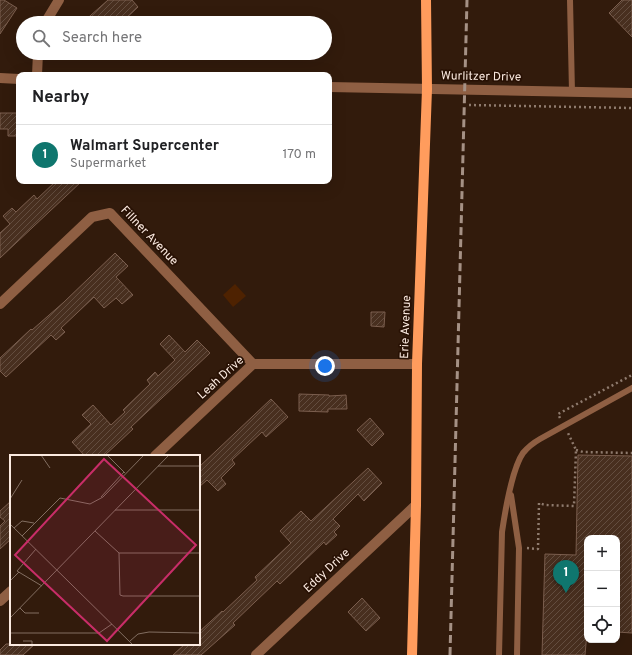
<!DOCTYPE html>
<meta charset="utf-8">
<style>
:root{--surface:#fff;--page:#f6f6f6;--text:#202124;--muted:#757577;--line:#e0e0e0;--accent:#0f766e}
body{margin:0;font-family:Overpass,sans-serif;background:var(--page);color:var(--text)}
.controls{position:absolute;right:12px;bottom:12px;display:grid;overflow:hidden;border-radius:8px;box-shadow:0 4px 16px #0002}
.controls button{width:36px;height:36px;display:grid;place-items:center;padding:0;border:0;border-bottom:1px solid var(--line);background:var(--surface);color:var(--text);font:20px sans-serif}
.you{position:absolute;left:325px;top:366px;width:14px;height:14px;margin:-10px;border:3px solid #fff;border-radius:50%;background:#1a73e8;box-shadow:0 0 0 6px #1a73e833}
.badge{display:grid;place-items:center;width:26px;height:26px;border-radius:50%;background:var(--accent);color:#fff;font-size:13px;font-weight:700}
.pin{position:absolute;translate:-50% -33px;filter:drop-shadow(0 1px 2px #0008)}
.pin::after{content:'';position:absolute;top:21px;width:14px;height:12px;background:inherit;clip-path:polygon(0 0,100% 0,50% 100%)}
.list{margin:0;padding:0;list-style:none}
h2{display:flex;justify-content:space-between;align-items:center;height:52px;margin:0;padding:0 16px;font-size:17px}
h2 small{font-size:13px;font-weight:400;color:var(--muted)}
.list li{display:grid;grid-template-columns:26px 1fr auto;gap:12px;align-items:center;box-sizing:border-box;height:60px;padding:0 16px;border-top:1px solid var(--line)}
.list b{display:block;font-size:15px;white-space:nowrap}
.list p{margin:0;font-size:13px;white-space:nowrap;color:var(--muted)}
.list em{font-size:13px;font-style:normal;color:var(--muted)}
.icon{flex:none;width:22px;height:22px;fill:none;stroke:currentColor;stroke-width:2;stroke-linecap:round;stroke-linejoin:round}
.map{position:relative;flex:none;width:632px;height:655px;overflow:hidden}
.search{position:absolute;background:var(--surface);box-shadow:0 4px 16px #0002;left:16px;top:16px;width:316px;height:44px;display:flex;align-items:center;gap:10px;box-sizing:border-box;padding:0 14px;border-radius:22px;color:var(--muted);font-size:15px}
.panel{position:absolute;background:var(--surface);box-shadow:0 4px 16px #0002;left:16px;top:72px;width:316px;height:112px;border-radius:8px}
.map>svg:first-child{display:block}
.grass{fill:#4e2201}
.building{fill:url(#building-hatch);stroke:#7b5e4e}
.lines{fill:none;stroke-linecap:round;stroke-linejoin:round}
.path{stroke:#8f7b6e;stroke-width:2.5;stroke-dasharray:2 3;stroke-linecap:butt}
.service{stroke:#8f5f43;stroke-width:6}
.minor{stroke:#8f5f43;stroke-width:10}
.primary{stroke:#ff9c5d;stroke-width:10}
.rail{stroke:#a59185;stroke-width:3;stroke-dasharray:8 4;stroke-linecap:butt}
.labels{text-anchor:middle;dominant-baseline:central;stroke-width:3.5;stroke-linejoin:round;paint-order:stroke}
.street-label{font-size:12px;fill:#fbeae0;stroke:#281104}
.inset-road{fill:none;stroke:#826e61;stroke-width:1}
.view{fill:#c82d68;fill-opacity:0.15;stroke:#c82d68;stroke-width:2}
.inset-edge{fill:none;stroke:#fbeae0;stroke-width:2}
</style>
<div class="map">
<svg width="632" height="655" viewBox="0 0 632 655">
<defs>
<pattern id="building-hatch" width="6" height="6" patternUnits="userSpaceOnUse"><rect width="6" height="6" fill="#482f1f"/><path d="M-1 1l2-2M0 6l6-6M5 7l2-2" fill="none" stroke="#634d3f"/></pattern>
</defs>
<rect width="100%" height="100%" fill="#321b0c"/>
<path class="grass" d="M235 284 246 296 233 307 223 295Z"/>
<g class="building">
<path d="M0 0H4L17 8 0 34Z"/>
<path d="M108 0H132L138 7 121 23H82Z"/>
<path d="M622 0H632V37L609 13Z"/>
<path d="M0 113H19V136H8V129H0Z"/>
<path d="M56 181H82L0 258V233L10 224 3 216 12 208 16 212 34 195 37 199Z"/>
<path d="M115 253 128 266 116 277 133 295 122 304 116 298 104 308 94 297 61 328 65 332 56 340 51 335 6 377 0 371V358L31 329 32 330 64 302Z"/>
<path d="M371 312H385L384 327 371 326Z"/>
<path d="M169 335 185 352 197 340 210 353 131 427 133 429 104 456H85L72 442 91 424 82 415 93 405 111 425 125 412 123 410 150 384 147 380 155 372 158 376 175 360 160 344Z"/>
<path d="M299 394 329 395V396L346 395 347 409H328V412L299 411Z"/>
<path d="M271 399 288 417 266 437 262 432 232 460 235 464 221 478 226 484 218 491 207 480 199 487V467Z"/>
<path d="M370 418 384 434 372 446 357 430Z"/>
<path d="M578 455 632 456V633L617 632V538H587V632L585 655H542L545 554 576 555Z"/>
<path d="M368 468 382 483 364 501 358 494 333 519 340 526 334 532 337 535 326 545 324 542 280 584 277 581 233 623 235 625 201 655H173L185 644H199V632L222 611 223 612 257 580 255 577 291 543 280 531 301 511 311 521Z"/>
<path d="M11 501V539L0 549V526L5 521 0 517V511Z"/>
<path d="M362 598 380 618 366 631 348 612Z"/>
<path d="M6 644H35L23 655H0V650Z"/>
</g>
<g class="lines">
<g class="path">
<path d="M469 105 632 108"/>
<path d="M560 418 558 414 632 375"/>
<path d="M576 450 583 452 632 453"/>
<path d="M527 548 538 549 539 503 545 505 574 506 576 450 568 433"/>
</g>
<g class="service">
<path d="M570 0 572 92"/>
<path d="M511 495 519 548 517 655"/>
<path d="M499 655 502 532C505 512 512 469 523 453 528 447 533 443 540 439L632 388"/>
</g>
<g class="minor">
<path d="M45 23 59 0"/>
<path d="M37 75 38 53"/>
<path d="M0 78 19 79"/>
<path d="M329 87 632 93"/>
<path d="M0 304 92 217 110 213 253 364"/>
<path d="M155 456 253 364H417"/>
<path d="M0 601 11 591"/>
<path d="M256 655 416 505"/>
</g>
<path class="primary" d="M412 655 416 505 417 364 427 89 426 0"/>
<path class="rail" d="M450 655 467 0"/>
</g>
<g class="labels">
<g class="street-label">
<text transform="translate(481 77) rotate(1)">Wurlitzer Drive</text>
<text transform="translate(149 236) rotate(46)">Fillner Avenue</text>
<text transform="translate(406 327) rotate(-88)">Erie Avenue</text>
<text transform="translate(221 378) rotate(-42)">Leah Drive</text>
<text transform="translate(327 571) rotate(-43)">Eddy Drive</text>
</g>
</g>
<g transform="translate(10 455)">
<rect width="190" height="190" fill="#321b0c"/>
<path class="inset-road" d="M31 0 40 13M97 0 115 18M148 11H190M91 42 114 17M0 44 12 25M105 55H190M0 69 123 190M4 73 12 66 24 68M85 76 109 98H190M12 81 50 43 80 49 93 42 134 0M26 94 7 116 32 131M109 98 110 140 113 141H190M0 126 9 117M10 153 15 158H29M0 163 159 0M0 178H89L102 169M13 186H22V190M120 186 128 179 139 177 190 178"/>
<path class="view" d="M94 4 186 90 97 186 5 100Z"/>
<rect width="190" height="190" class="inset-edge"/>
</g>
</svg>
<div class="controls">
<button>+</button>
<button>−</button>
<button><svg class="icon" aria-label="locate" viewBox="0 0 24 24"><circle cx="12" cy="12" r="6"/><path d="M12 2v4M12 18v4M2 12h4M18 12h4"/></svg></button>
</div>
<div class="you"></div>
<div class="pin badge" style="left:566px;top:593px">1</div>
<div class="search"><svg class="icon" aria-label="search" viewBox="0 0 24 24"><circle cx="10" cy="10" r="6"/><path d="M15 15l6 6"/></svg>Search here</div>
<section class="panel">
<h2>Nearby<small></small></h2>
<ul class="list">
<li><span class="badge">1</span><div><b>Walmart Supercenter</b><p>Supermarket</p></div><em>170 m</em></li>
</ul>
</section>
</div>
